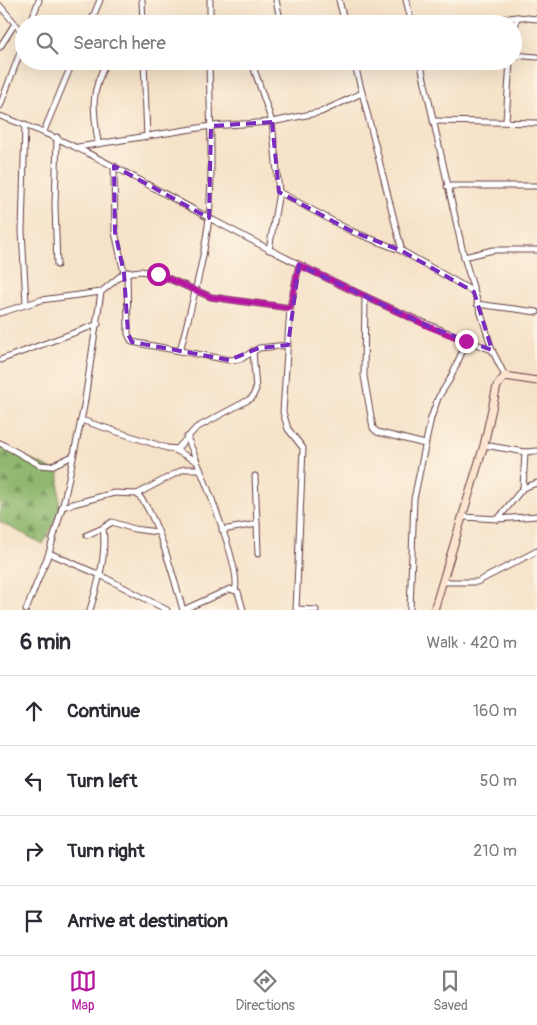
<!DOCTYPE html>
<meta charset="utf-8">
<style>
:root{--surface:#fff;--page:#f2f2f3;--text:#2b2b33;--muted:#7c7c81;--line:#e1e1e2;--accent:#b5179e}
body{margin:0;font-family:Pangolin,sans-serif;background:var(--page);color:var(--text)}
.stop{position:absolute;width:15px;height:15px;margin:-11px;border:4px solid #b5179e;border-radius:50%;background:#fff}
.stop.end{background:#b5179e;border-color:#fff;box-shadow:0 1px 5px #0008}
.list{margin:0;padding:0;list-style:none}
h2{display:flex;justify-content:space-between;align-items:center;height:65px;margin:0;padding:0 20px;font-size:21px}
h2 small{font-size:16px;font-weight:400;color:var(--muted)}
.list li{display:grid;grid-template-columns:32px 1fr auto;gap:15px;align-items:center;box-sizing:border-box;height:70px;padding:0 20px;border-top:1px solid var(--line)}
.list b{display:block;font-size:19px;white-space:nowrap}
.list em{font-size:16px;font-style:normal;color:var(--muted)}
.icon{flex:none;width:28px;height:28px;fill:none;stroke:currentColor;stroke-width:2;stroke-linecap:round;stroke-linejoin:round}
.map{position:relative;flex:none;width:537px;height:610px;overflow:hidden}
.search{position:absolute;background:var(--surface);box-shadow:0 5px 20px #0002;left:15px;right:15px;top:15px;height:55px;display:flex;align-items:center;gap:12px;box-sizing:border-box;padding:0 18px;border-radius:28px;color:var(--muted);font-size:19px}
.sheet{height:345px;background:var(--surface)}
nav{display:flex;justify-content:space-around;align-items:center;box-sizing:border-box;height:70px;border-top:1px solid var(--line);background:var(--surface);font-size:14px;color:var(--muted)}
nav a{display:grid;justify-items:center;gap:2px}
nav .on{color:var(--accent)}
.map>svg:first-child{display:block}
.forest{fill:url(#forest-firs);stroke:#6d6c4d}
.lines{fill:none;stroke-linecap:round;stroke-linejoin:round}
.street-casing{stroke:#643c43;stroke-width:7}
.secondary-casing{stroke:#643c43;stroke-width:9}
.street{stroke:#fff;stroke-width:5}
.secondary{stroke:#fce5cf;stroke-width:7}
.route{stroke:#b5179e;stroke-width:6}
.marked{fill:none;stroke:#7b2cbf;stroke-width:4;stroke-dasharray:10 6;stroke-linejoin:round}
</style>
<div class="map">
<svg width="537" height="610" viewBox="0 0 537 610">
<defs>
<pattern id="forest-firs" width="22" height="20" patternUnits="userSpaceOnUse" patternTransform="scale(1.25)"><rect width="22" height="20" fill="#90b86f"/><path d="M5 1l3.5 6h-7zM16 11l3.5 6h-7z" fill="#78955b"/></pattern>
</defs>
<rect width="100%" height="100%" fill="#fcf5e5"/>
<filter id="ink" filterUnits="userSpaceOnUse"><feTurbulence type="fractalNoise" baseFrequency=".02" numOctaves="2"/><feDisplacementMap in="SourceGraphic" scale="10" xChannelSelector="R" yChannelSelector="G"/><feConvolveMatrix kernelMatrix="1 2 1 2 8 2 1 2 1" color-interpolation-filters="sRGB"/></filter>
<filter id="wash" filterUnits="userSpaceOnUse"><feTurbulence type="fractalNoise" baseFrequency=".0096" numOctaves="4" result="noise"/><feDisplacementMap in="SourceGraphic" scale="20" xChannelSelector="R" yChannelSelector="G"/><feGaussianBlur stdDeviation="1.12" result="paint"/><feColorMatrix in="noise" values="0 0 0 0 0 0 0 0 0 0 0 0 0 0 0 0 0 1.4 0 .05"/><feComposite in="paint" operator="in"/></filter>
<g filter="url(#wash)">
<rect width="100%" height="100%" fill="#f6e2c8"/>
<path class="forest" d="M0 444 59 473V513L43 544 0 522Z"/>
</g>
<g filter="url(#ink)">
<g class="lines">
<defs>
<g id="street">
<path d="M142 0 143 24"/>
<path d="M276 0 281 24"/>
<path d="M339 0 345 24"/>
<path d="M406 0 412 24"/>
<path d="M0 6 24 34"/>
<path d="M30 24 39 0"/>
<path d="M90 24 100 0"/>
<path d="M210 24V0"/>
<path d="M461 24 517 17 537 19"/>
<path d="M513 40 517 17"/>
<path d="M0 47 14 25"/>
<path d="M513 55 537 57"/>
<path d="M144 61 147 137"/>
<path d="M354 61 402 251"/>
<path d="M420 61 464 257 492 350 505 376"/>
<path d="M144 64 209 62"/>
<path d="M0 106 24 42"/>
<path d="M0 116C76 142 140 181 211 219 302 267 395 314 492 350"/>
<path d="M433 121 537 123"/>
<path d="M506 121 510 61"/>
<path d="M25 124 22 231 26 303"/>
<path d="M44 131 73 61"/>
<path d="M57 137 55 206 57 265"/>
<path d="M98 142C93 108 90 93 107 61"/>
<path d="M78 147 211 126 272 122 321 112 362 93"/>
<path d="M114 166 115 232 124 273"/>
<path d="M447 186H537"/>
<path d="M279 192 351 231 402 251 474 292"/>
<path d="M269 250 279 192 272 122 254 69 255 65 271 61"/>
<path d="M464 257 493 250H537"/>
<path d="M127 272 128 334 132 342 229 360 241 359 259 348 288 345"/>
<path d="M365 296 364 376 373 428 377 432 425 444"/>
<path d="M477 304 537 312"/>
<path d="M0 313 41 300 101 292"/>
<path d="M180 351C191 307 204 262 209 217 213 166 210 113 209 61"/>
<path d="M0 360 98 324"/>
<path d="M81 420 167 448 177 449 196 428 252 398 256 389 253 351"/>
<path d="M187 437C197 461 243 571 235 590"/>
<path d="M0 443 40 465 51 466 73 456"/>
<path d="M484 445 525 452 537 451"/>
<path d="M173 449 196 461"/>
<path d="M255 476 257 524"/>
<path d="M523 488 525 452"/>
<path d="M137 494 184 469H200"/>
<path d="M62 507 114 493 137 494C157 512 175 583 183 610"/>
<path d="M463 517 498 519 537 516"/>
<path d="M498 519 523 488 537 483"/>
<path d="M222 530 257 524 258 554"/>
<path d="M87 535 103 528"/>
<path d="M49 553 100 575 167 610"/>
<path d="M443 582H477L537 551"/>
<path d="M297 609 316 610"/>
<path d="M26 610 49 553 64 501 84 406 101 292 124 273 141 271 158 274 211 297 290 308"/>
<path d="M90 610C98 583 107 556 103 528L112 522 134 529 157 532"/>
<path d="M183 610 230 589 238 592 243 610"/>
<path d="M296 610 303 448 288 429 283 412 290 308 299 265"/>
<path d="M410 610 414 499 431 418 438 398 450 379 467 341"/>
</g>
<path id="secondary" d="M434 610 484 445 497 386 505 376 537 381"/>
</defs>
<use href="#street" class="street-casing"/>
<use href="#secondary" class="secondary-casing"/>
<use href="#street" class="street"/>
<use href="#secondary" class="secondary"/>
</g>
</g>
<g class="lines" filter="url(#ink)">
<path class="route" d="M158 274 211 297 290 308 299 265 430 327 466 341"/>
</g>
<path class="marked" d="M272 122 279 192 351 231 402 251 474 292 492 350 430 327 299 265 288 345 259 348 229 360 132 342 128 334 124 273 115 232 114 166 209 218 211 126Z"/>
</svg>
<div class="stop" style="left:158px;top:274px"></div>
<div class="stop end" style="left:466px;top:341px"></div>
<div class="search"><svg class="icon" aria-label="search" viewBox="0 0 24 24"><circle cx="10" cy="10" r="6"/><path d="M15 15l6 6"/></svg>Search here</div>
</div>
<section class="sheet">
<h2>6 min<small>Walk · 420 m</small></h2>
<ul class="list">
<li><svg class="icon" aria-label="ahead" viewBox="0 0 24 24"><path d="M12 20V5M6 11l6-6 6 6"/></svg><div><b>Continue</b></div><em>160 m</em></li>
<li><svg class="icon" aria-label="left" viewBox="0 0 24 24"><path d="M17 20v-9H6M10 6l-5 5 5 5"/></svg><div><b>Turn left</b></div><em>50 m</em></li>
<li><svg class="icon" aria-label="right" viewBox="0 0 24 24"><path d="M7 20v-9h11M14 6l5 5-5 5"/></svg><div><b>Turn right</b></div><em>210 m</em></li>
<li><svg class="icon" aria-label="arrive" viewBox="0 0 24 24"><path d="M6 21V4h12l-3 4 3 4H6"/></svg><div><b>Arrive at destination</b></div></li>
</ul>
</section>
<nav>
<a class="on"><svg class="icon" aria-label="map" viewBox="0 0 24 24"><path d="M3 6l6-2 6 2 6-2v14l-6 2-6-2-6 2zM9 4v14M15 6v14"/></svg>Map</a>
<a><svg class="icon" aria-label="directions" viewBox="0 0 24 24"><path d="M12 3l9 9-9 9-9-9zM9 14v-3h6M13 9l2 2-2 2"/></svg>Directions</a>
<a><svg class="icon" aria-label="saved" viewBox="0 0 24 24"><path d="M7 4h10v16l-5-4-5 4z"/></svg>Saved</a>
</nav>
